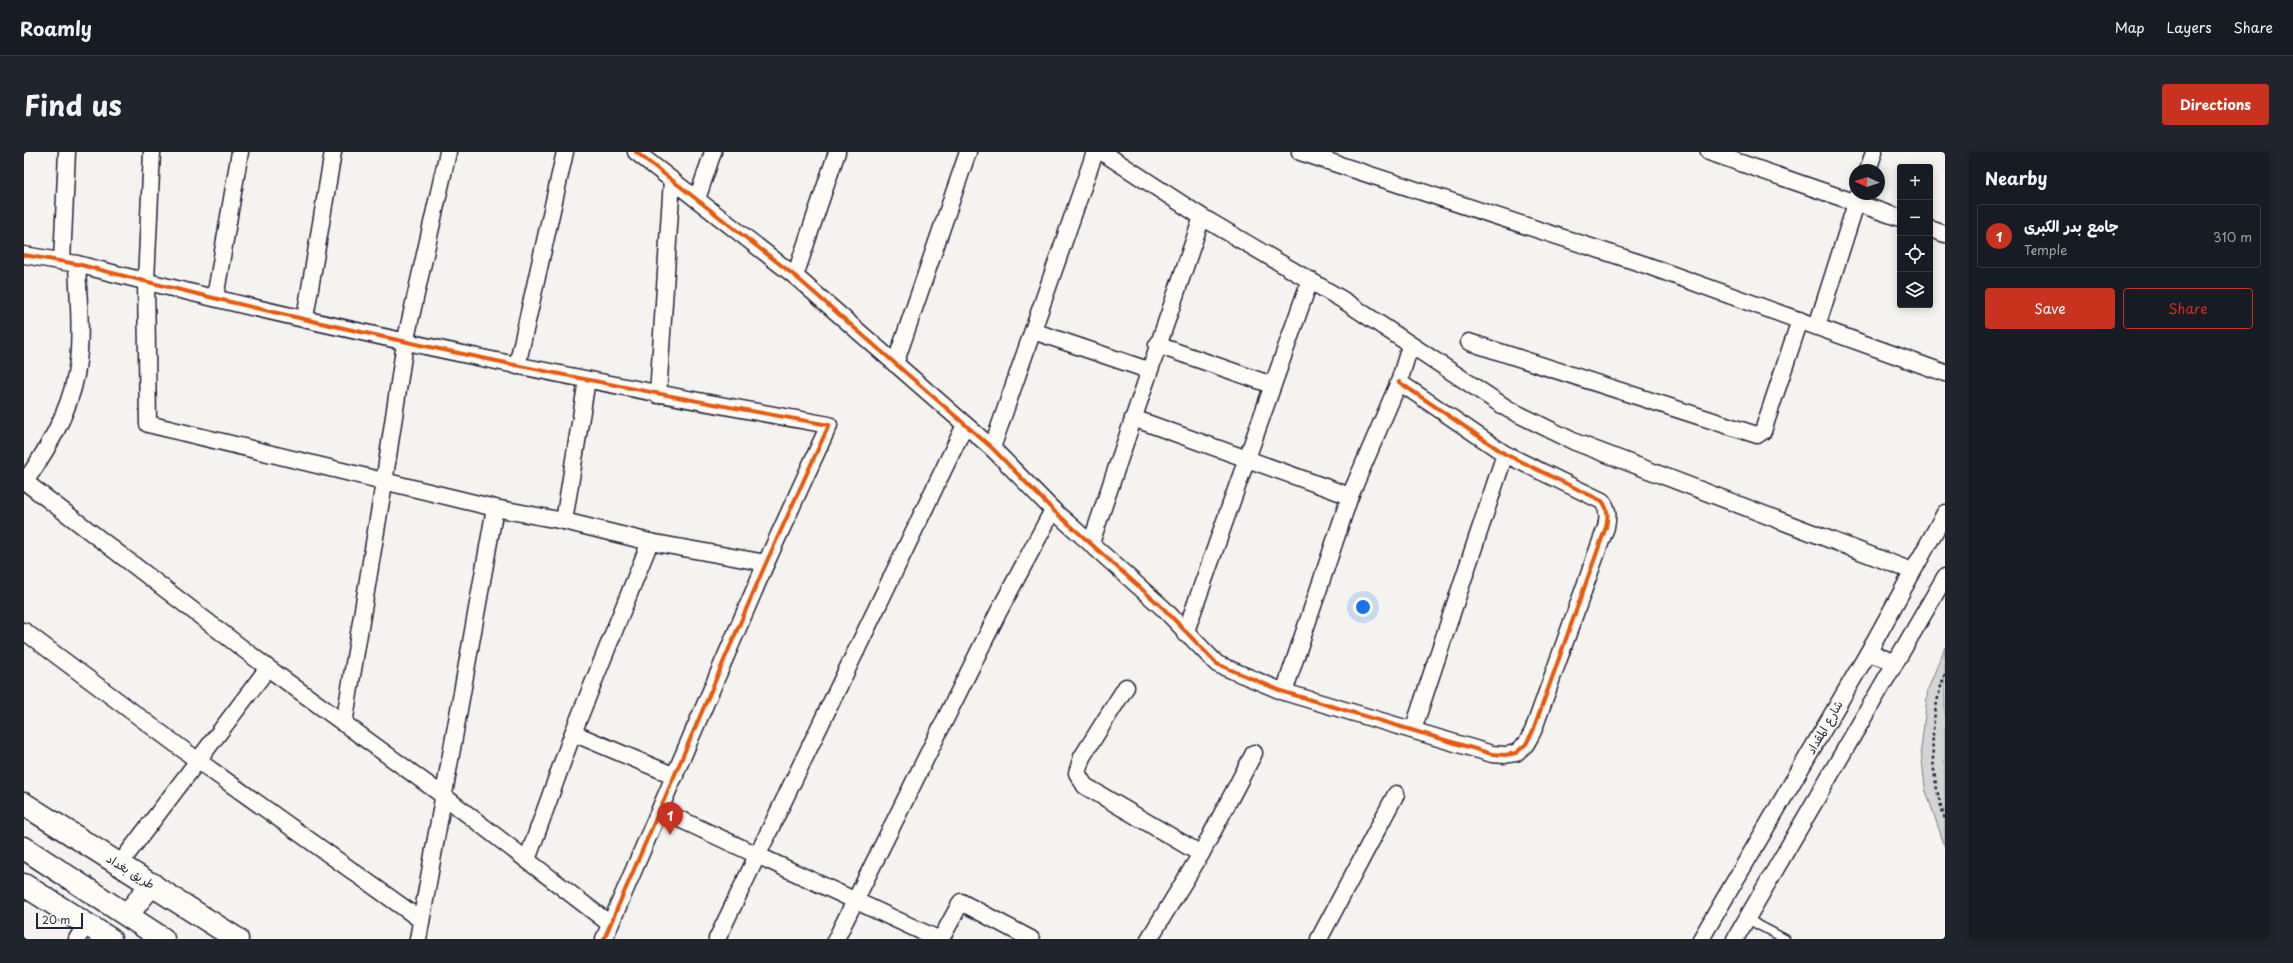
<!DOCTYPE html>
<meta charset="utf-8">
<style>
:root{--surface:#171b24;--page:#20242c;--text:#f1f3f6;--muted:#9ea1a6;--line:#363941;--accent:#c8321e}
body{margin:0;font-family:"Playpen Sans","Playpen Sans Arabic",sans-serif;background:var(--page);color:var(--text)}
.controls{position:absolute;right:12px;top:12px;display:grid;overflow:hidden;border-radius:4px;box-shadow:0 2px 10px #0003}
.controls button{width:36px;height:36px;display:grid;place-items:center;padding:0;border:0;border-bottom:1px solid var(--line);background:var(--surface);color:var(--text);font:20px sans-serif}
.compass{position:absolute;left:1825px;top:12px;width:36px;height:36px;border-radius:50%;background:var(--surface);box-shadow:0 2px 10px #0003;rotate:273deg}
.scale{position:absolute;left:12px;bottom:10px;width:47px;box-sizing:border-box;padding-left:4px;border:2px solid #22223b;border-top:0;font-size:11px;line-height:14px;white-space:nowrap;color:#22223b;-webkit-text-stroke:3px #fdfcf7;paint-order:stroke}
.you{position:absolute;left:1339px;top:455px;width:14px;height:14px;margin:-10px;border:3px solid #fff;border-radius:50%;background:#1a73e8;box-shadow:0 0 0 6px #1a73e833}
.badge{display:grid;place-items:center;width:26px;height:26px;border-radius:50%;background:var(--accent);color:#fff;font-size:13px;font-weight:700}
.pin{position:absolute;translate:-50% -33px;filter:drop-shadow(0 1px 2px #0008)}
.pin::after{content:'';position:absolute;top:21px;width:14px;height:12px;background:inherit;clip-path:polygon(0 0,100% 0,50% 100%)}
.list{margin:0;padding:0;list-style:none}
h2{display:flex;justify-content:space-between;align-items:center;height:52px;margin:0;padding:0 16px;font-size:17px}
h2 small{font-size:13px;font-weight:400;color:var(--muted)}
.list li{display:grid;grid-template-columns:26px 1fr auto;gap:12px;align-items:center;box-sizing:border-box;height:64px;margin:0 8px 8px;padding:0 8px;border:1px solid var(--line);border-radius:4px}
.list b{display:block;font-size:15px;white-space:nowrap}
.list p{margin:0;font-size:13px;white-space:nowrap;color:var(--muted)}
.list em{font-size:13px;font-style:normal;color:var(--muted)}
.actions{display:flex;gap:8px;padding:12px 16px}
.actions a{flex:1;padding:9px 0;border:1px solid var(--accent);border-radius:4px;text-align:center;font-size:14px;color:var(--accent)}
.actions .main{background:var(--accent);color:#fff}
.icon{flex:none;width:22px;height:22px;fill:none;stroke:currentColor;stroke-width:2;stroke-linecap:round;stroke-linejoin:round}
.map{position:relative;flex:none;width:1921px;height:787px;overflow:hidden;border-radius:4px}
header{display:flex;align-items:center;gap:24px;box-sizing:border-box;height:56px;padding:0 20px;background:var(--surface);border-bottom:1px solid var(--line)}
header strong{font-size:19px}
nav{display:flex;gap:22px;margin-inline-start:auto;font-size:14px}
.intro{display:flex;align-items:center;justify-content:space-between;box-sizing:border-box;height:96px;padding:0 24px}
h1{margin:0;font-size:28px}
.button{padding:10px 18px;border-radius:4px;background:var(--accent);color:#fff;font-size:14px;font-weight:700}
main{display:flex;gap:24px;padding:0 24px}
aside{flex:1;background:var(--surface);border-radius:4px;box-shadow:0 2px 10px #0003}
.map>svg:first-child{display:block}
.green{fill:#d5d4d5;stroke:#7c7b88}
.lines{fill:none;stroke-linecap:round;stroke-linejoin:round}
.service-casing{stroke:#22223b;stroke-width:11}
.minor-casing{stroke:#22223b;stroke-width:19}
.secondary-casing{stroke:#22223b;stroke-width:25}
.primary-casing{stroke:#22223b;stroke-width:25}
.path{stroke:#22223b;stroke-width:2.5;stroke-dasharray:3 3;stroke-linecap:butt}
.service{stroke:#fdfcf7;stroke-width:8}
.minor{stroke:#fdfcf7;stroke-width:16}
.secondary{stroke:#fdfcf7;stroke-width:22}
.primary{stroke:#fdfcf7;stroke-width:22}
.cycleway-casing{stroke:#fdfcf7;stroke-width:6}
.cycleway{stroke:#e8590c;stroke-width:4}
.labels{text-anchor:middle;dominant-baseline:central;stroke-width:3;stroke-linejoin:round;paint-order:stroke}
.street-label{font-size:12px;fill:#22223b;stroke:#fdfcf7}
</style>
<header>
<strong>Roamly</strong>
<nav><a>Map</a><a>Layers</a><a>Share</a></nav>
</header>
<div class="intro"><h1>Find us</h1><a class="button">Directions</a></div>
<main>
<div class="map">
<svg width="1921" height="787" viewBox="0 0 1921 787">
<rect width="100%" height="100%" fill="#f4f3ef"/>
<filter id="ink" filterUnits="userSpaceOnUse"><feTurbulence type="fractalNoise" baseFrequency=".025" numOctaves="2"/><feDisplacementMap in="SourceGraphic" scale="8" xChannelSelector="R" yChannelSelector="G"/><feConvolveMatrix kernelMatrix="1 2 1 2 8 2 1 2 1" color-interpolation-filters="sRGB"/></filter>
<g filter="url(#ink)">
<path class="green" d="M1921 495V695L1901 636 1897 597 1904 537Z"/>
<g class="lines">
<defs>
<path id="service" d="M1723 767 1761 787"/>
<g id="minor">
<path d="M128 0 122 129 124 272 471 356 540 369 626 390 742 411"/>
<path d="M612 0 771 124 968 296 1029 358 1139 456 1193 512 1260 540 1468 602 1481 603 1492 601 1502 592 1509 579 1582 375C1584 365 1585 358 1578 349L1481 302 1375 230"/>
<path d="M1078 0 1178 65 1319 148 1484 257 1551 290 1888 419"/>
<path d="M1276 0 1619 112 1921 221"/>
<path d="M1685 0 1876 66"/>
<path d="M1844 18 1850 0"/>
<path d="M673 47 689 0"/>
<path d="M1906 77 1921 82"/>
<path d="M0 103 53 112C301 176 552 228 805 273L742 411 580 787"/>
<path d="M38 109 43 0"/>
<path d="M771 124 813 0"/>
<path d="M191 146 216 0"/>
<path d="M281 166 309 0"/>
<path d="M1793 174 1835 42"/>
<path d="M1009 179 1124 218"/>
<path d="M1445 190 1733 283 1739 279 1776 168"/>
<path d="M1133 193 1248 233"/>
<path d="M871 212 944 0"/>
<path d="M493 214 541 0"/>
<path d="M634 243 648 28"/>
<path d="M1109 266 1326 344"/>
<path d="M968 296 1071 0"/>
<path d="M0 329 244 516 421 645 586 772"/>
<path d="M0 331C25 296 50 252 54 209 58 177 54 144 53 112"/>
<path d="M540 369 563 228"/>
<path d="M1067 391 1178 65"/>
<path d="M0 479 173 608 397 768"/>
<path d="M1161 482 1286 128"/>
<path d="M1844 501 1871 510"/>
<path d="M1102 535 1058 605 1053 621 1061 634 1177 702"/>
<path d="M1260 540 1326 344 1375 230 1386 194"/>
<path d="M320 572 360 331 381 191 424 0"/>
<path d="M1389 578 1481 302"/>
<path d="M549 581 651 624"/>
<path d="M636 658 914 787"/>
<path d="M503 708 549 581 626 390"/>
<path d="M95 713 244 516"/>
<path d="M53 787 62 772"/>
<path d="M394 787 471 356"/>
<path d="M693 787 941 273"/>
<path d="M812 787 975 459 1029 358"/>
<path d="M917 787 937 750 1007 787"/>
<path d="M1125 787 1177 702 1230 601"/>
<path d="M1295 787 1372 642"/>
<path d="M1677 787 1844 501 1921 361"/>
<path d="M1711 787 1921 425"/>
</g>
<path id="secondary" d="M0 733 86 787"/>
<g id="primary">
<path d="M0 652 213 787"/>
<path d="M0 696 139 787"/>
<path d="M103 763 128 732"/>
</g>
</defs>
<use href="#service" class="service-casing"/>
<use href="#minor" class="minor-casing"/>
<use href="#secondary" class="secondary-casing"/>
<use href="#primary" class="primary-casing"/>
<path class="path" d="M1921 522C1904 569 1905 620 1921 667"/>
<use href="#service" class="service"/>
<use href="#minor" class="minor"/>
<use href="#secondary" class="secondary"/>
<use href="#primary" class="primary"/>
<defs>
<g id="cycleway">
<path d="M612 0 771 124 968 296 1029 358 1139 456 1193 512 1260 540 1468 602 1481 603 1492 601 1502 592 1509 579 1582 375C1584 365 1585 358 1578 349L1481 302 1375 230"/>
<path d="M0 103 53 112C301 176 552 228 805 273L742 411 580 787"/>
</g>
</defs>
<use href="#cycleway" class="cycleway-casing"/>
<use href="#cycleway" class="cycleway"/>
</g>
</g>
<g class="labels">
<g class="street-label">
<text transform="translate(1800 575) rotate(-60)">شارع المقداد</text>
<text transform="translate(107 719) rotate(32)">طريق بغداد</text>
</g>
</g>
</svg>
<div class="controls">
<button>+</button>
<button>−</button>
<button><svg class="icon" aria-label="locate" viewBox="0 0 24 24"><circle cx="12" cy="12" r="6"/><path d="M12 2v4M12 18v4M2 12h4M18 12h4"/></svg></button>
<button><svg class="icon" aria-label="layers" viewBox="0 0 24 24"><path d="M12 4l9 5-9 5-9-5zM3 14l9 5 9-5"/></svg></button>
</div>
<svg class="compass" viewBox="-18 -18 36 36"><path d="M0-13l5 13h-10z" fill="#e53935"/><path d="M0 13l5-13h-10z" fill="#9ea1a6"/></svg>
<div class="scale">20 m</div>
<div class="you"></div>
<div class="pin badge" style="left:646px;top:683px">1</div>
</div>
<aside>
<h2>Nearby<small></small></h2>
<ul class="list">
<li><span class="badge">1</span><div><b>جامع بدر الكبرى</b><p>Temple</p></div><em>310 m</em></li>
</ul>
<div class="actions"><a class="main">Save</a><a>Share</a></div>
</aside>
</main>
